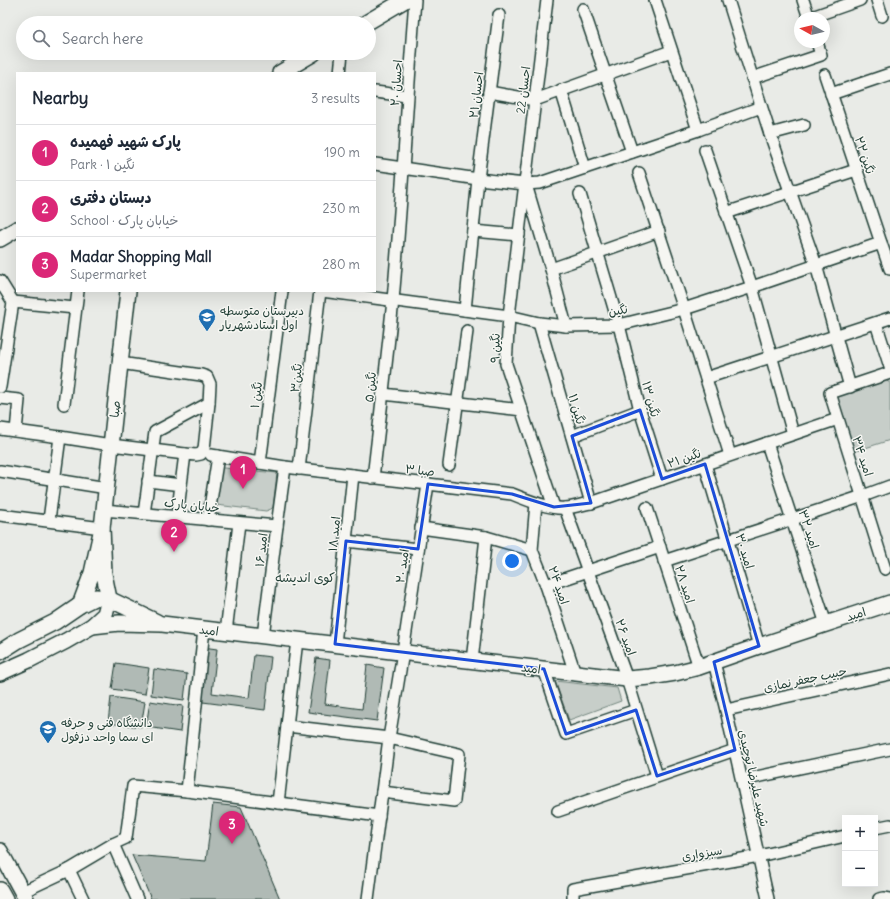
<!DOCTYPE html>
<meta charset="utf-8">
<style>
:root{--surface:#fff;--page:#f6f6f7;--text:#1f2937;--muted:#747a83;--line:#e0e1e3;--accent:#db2777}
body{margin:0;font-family:Delius,"Playpen Sans Arabic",sans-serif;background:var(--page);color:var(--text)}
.controls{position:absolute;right:12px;bottom:12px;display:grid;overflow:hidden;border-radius:0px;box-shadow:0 4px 16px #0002}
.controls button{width:36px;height:36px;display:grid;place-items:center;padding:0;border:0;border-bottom:1px solid var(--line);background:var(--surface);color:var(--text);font:20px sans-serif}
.compass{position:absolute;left:794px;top:12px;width:36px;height:36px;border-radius:50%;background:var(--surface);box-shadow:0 4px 16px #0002;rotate:278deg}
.you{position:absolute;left:512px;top:561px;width:14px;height:14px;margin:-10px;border:3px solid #fff;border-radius:50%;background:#1a73e8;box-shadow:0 0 0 6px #1a73e833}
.badge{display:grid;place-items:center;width:26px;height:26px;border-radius:50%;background:var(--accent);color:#fff;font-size:13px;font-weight:700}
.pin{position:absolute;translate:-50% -33px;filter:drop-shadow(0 1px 2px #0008)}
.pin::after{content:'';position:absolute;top:21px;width:14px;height:12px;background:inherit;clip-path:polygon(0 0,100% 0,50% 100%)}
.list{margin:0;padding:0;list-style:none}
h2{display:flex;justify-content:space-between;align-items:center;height:52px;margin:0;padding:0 16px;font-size:17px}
h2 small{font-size:13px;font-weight:400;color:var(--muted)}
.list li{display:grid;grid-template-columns:26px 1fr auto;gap:12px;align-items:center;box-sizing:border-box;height:56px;padding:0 16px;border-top:1px solid var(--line)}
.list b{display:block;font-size:15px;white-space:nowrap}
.list p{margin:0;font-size:13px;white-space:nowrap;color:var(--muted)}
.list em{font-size:13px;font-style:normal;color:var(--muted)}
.icon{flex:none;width:22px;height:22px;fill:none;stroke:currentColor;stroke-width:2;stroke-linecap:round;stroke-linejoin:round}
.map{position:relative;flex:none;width:890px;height:899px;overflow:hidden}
.search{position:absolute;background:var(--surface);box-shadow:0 4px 16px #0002;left:16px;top:16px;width:360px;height:44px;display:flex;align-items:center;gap:10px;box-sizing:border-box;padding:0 14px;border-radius:22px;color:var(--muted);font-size:15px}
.panel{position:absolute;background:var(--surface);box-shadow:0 4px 16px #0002;left:16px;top:72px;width:360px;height:220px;border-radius:0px}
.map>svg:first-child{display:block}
.green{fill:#c7cec9;stroke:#73867e}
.building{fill:#b0bab5;stroke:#1f3d34}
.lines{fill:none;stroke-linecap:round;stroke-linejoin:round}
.street-casing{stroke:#1f3d34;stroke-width:14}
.secondary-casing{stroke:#1f3d34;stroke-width:18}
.street{stroke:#f6f6f2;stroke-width:11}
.secondary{stroke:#f6f6f2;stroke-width:15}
.marked{fill:none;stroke:#1d4ed8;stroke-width:3;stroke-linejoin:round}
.labels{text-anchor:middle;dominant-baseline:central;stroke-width:3;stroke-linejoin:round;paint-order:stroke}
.street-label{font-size:12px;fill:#1f3d34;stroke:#f6f6f2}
.poi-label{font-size:12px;fill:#1f3d34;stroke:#f6f6f2;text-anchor:start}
.neighbourhood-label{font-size:13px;fill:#1f3d34;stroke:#f6f6f2}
</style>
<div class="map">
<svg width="890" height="899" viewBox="0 0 890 899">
<rect width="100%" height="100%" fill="#e9ebe7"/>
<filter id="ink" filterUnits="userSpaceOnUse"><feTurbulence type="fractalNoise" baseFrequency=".025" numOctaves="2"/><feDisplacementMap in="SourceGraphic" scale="8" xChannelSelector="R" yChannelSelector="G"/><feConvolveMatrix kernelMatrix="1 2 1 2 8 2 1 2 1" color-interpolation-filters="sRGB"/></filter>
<g filter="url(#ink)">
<g class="green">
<path d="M884 378 888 382H890V440L853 452 834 396Z"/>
<path d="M213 467 277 473 273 507 271 509 266 511 208 504Z"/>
<path d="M555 681 617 688 621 701 569 720Z"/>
</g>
<g class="building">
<path d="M203 647 217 649 212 693 249 698 254 655 271 657 265 710 195 701Z"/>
<path d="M316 658 330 660 325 704 362 709 367 665 384 668 377 721 308 712Z"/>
<path d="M116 663 149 668 145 694 112 689Z"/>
<path d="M154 669 187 674 184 700 151 695Z"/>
<path d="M111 697 145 702 141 727 108 723Z"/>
<path d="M150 701 183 706 180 732 146 727Z"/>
<path d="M213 804 241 807 280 899H151L132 855 206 861Z"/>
</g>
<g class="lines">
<defs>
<g id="street">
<path d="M547 0 509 316 506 364 554 507"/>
<path d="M655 0 698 130"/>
<path d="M728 0 770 134 804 125"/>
<path d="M803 0 809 18"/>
<path d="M877 0 882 16"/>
<path d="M583 9 632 152"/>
<path d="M809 18 860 0"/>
<path d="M340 73 342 53"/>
<path d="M825 75 881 243"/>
<path d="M752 78 821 55 817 42"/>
<path d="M561 90 585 168"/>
<path d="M375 92 407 96"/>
<path d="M489 92 535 100 671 51"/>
<path d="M831 94 890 74"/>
<path d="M770 134 816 265 850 387"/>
<path d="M705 150 752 287 793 434"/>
<path d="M375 164 478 179 525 184 540 183 698 130 761 107"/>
<path d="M639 173 684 309 730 455"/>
<path d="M527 188 551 269 566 326"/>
<path d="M580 194 619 325 640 410 662 479"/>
<path d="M726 213 856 170"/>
<path d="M473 231 519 235"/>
<path d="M551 269 659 231"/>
<path d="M0 281 13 302 0 387"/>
<path d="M282 291 260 463 285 467 512 494C527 500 551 510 566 508 575 507 583 504 591 503L838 419"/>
<path d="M322 291 509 316 539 323 566 326 619 325 684 309 752 287 881 243 890 269"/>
<path d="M13 302 75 308"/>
<path d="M465 310 478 179 499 15"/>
<path d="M539 323 591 503"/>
<path d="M876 323 890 367"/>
<path d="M120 363 201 375 207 377 210 384 209 403 155 432 144 514"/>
<path d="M706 378 890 318"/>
<path d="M383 394 522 410"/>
<path d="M0 398 19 400 16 431"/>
<path d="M64 404 78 291"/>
<path d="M0 429 60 437 111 445 185 454 181 485"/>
<path d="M572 436 640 410"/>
<path d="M767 443 826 624"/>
<path d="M185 454 196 455 201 454 204 449 209 403"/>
<path d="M211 455 260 463"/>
<path d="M705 464 759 646"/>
<path d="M449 465 467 331"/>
<path d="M299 469 320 291"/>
<path d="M0 471 107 488"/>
<path d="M373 478C380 418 387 359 393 300 402 200 407 100 415 0"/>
<path d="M148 481 181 485 177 517"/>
<path d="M536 503 532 550 546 585 575 673"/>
<path d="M565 508 627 679 657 776"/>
<path d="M647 508 699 667"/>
<path d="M104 510 277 526"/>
<path d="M0 515 102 528"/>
<path d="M49 520 60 437"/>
<path d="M208 520 218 456"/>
<path d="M421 528 486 537 532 550"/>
<path d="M346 541 418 549"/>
<path d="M664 561 863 496 890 486"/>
<path d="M885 569 830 393 890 373"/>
<path d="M546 585 660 547"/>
<path d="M226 632 239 523"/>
<path d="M263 636 277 526 285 467"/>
<path d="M335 644 353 475"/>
<path d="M472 661 486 537"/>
<path d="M714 662 726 710 768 899"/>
<path d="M544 669 566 734 636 710"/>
<path d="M726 710 890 674"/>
<path d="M287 726 389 738 382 792"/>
<path d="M742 780 890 749"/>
<path d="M187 791 204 629"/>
<path d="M278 803 297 640"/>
<path d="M558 811 735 750"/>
<path d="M875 828 890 825"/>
<path d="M113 844 137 899"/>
<path d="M69 870 83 899"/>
<path d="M22 892 69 870 113 844 126 838 133 786 187 791 379 816"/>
<path d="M368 899 382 792 454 801 459 754 389 738 403 652 428 484"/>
<path d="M573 899V889L759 856 845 836"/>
<path d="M879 899 884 898 890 899"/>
</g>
<g id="secondary">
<path d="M366 23 405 0"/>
<path d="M280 73 314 53"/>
<path d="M0 239 17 229"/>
<path d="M102 528 128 291"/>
<path d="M92 626 119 623 162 624 627 679 650 677 675 673 699 667 759 646 890 603"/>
<path d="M0 652 19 640 55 622 80 605 96 597 109 599 157 622"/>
<path d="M0 673 29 660 66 641 92 626 105 614 109 599 104 574 102 528 92 573 80 605"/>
<path d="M0 851 26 899"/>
<path d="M0 890 5 899"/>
</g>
</defs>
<use href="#street" class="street-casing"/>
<use href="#secondary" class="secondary-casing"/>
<use href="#street" class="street"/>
<use href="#secondary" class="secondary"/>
</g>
</g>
<path class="marked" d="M640 410 662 479 705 464 759 646 714 662 735 750 657 776 636 710 566 734 544 669 335 644 346 541 418 549 428 484 512 494 554 507 591 503 572 436Z"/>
<defs>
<symbol id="school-pin" viewBox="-11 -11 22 30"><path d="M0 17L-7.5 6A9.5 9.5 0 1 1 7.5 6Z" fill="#1f6fb2" stroke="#f6f6f2"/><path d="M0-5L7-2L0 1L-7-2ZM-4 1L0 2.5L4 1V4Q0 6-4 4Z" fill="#fff"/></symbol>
<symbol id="university-pin" viewBox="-11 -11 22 30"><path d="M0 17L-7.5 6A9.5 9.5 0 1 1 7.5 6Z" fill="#1f6fb2" stroke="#f6f6f2"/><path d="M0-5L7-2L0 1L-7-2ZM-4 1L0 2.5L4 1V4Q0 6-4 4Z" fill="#fff"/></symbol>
</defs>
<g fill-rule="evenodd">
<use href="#school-pin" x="197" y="307" width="20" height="27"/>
<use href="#university-pin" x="38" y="719" width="20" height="27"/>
</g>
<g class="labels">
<g class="street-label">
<text transform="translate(396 83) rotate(-86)">احسان ۲۰</text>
<text transform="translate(523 90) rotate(-83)">احسان 22</text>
<text transform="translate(476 95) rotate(-83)">احسان ۲۱</text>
<text transform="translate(865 155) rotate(72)">نگین ۲۲</text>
<text transform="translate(618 310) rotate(-8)">نگین</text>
<text transform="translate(495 348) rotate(-89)">نگین ۹</text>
<text transform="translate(296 378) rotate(-83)">نگین۳</text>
<text transform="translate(370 387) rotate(-84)">نگین ۵</text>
<text transform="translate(256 395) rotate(-83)">نگین ۱</text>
<text transform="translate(651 399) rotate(75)">نگین ۱۳</text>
<text transform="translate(115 409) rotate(-84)">صبا</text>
<text transform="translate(577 409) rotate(74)">نگین ۱۱</text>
<text transform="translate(863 456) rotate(72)">امید ۳۴</text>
<text transform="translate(684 458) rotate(-19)">نگین ۲۱</text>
<text transform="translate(420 470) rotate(7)">صبا ۳</text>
<text transform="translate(192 505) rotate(6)">خیابان پارک</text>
<text transform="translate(809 529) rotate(72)">امید ۳۲</text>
<text transform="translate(334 534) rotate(-84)">امید ۱۸</text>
<text transform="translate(261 550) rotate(-83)">امید ۱۶</text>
<text transform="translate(745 551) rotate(73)">امید ۳۰</text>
<text transform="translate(402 566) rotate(-82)">امید ۲۰</text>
<text transform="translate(685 584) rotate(72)">امید ۲۸</text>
<text transform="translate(559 585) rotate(71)">امید ۲۴</text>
<text transform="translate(856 614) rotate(-18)">امید</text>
<text transform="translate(209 630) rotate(7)">امید</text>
<text transform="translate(626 637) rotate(70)">امید ۲۶</text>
<text transform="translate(531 668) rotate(7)">امید</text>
<text transform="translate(805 679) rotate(-12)">حبیب جعفر نمازی</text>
<text transform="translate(754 778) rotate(77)">شهید علیرضا توحیدی</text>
<text transform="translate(702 853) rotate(-10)">سبزواری</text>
</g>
<g class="poi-label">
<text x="220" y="310">دبیرستان متوسطه<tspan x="220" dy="14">اول استادشهریار</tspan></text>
<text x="61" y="722">دانشگاه فنی و حرفه<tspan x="61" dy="14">ای سما واحد دزفول</tspan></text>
</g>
<g class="neighbourhood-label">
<text x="305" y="577">کوی اندیشه</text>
</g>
</g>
</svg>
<div class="controls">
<button>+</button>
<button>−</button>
</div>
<svg class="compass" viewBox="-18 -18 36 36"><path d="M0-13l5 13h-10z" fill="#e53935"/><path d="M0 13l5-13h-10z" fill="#747a83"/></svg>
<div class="you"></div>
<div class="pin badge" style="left:243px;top:489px">1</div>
<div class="pin badge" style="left:174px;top:552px">2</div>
<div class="pin badge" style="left:232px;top:844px">3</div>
<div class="search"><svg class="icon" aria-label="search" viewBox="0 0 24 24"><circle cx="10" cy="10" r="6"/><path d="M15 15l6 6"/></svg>Search here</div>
<section class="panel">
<h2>Nearby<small>3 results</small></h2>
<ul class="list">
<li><span class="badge">1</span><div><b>پارک شهید فهمیده</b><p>Park · نگین ۱</p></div><em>190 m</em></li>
<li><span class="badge">2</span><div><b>دبستان دفتری</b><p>School · خیابان پارک</p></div><em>230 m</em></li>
<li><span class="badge">3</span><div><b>Madar Shopping Mall</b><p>Supermarket</p></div><em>280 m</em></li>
</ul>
</section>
</div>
